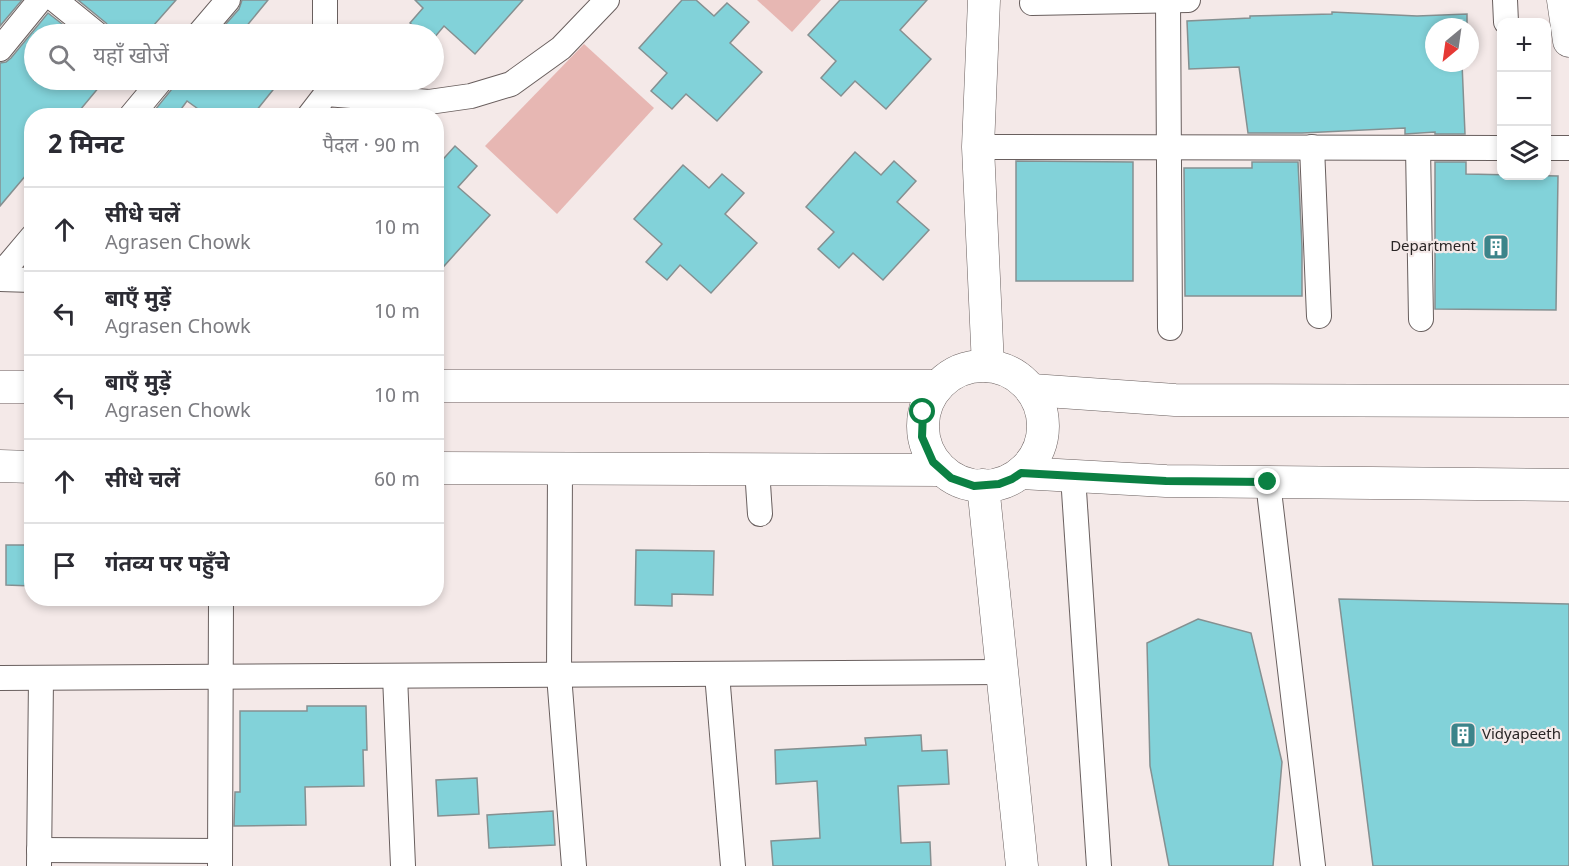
<!DOCTYPE html>
<html lang="hi">
<meta charset="utf-8">
<style>
:root{--surface:#fff;--page:#f7f7f7;--text:#2b2b33;--muted:#7c7c81;--line:#e1e1e2}
body{margin:0;font-family:Georgia,"Noto Sans Devanagari",serif;background:var(--page);color:var(--text)}
.controls{position:absolute;right:18px;top:18px;display:grid;overflow:hidden;border-radius:12px;box-shadow:0 3px 9px #0003}
.controls button{width:54px;height:54px;display:grid;place-items:center;padding:0;border:0;border-bottom:2px solid var(--line);background:var(--surface);color:var(--text);font:30px sans-serif}
.compass{position:absolute;left:1425px;top:18px;width:54px;height:54px;border-radius:50%;background:var(--surface);box-shadow:0 3px 9px #0003;rotate:209deg}
.stop{position:absolute;width:18px;height:18px;margin:-14px;border:4px solid #0b8043;border-radius:50%;background:#fff}
.stop.end{background:#0b8043;border-color:#fff;box-shadow:0 2px 6px #0008}
.list{margin:0;padding:0;list-style:none}
h2{display:flex;justify-content:space-between;align-items:center;height:78px;margin:0;padding:0 24px;font-size:26px}
h2 small{font-size:20px;font-weight:400;color:var(--muted)}
.list li{display:grid;grid-template-columns:39px 1fr auto;gap:18px;align-items:center;box-sizing:border-box;height:84px;padding:0 24px;border-top:2px solid var(--line)}
.list b{display:block;font-size:22px;white-space:nowrap}
.list p{margin:0;font-size:20px;white-space:nowrap;color:var(--muted)}
.list em{font-size:20px;font-style:normal;color:var(--muted)}
.icon{flex:none;width:33px;height:33px;fill:none;stroke:currentColor;stroke-width:2;stroke-linecap:round;stroke-linejoin:round}
.map{position:relative;flex:none;width:1569px;height:866px;overflow:hidden}
.search{position:absolute;background:var(--surface);box-shadow:0 3px 9px #0003;left:24px;top:24px;width:420px;height:66px;display:flex;align-items:center;gap:15px;box-sizing:border-box;padding:0 21px;border-radius:33px;color:var(--muted);font-size:22px}
.panel{position:absolute;background:var(--surface);box-shadow:0 3px 9px #0003;left:24px;top:108px;width:420px;height:498px;border-radius:24px}
.map>svg:first-child{display:block}
.green{fill:#e7b7b3}
.building{fill:#82d2d9;stroke:#859091;stroke-width:1.5}
.lines{fill:none;stroke-linecap:round;stroke-linejoin:round}
.minor-casing{stroke:#695f5e;stroke-width:26}
.tertiary-casing{stroke:#695f5e;stroke-width:33}
.minor{stroke:#fff;stroke-width:24}
.tertiary{stroke:#fff;stroke-width:32}
.route{stroke:#0b8043;stroke-width:8}
.labels{text-anchor:middle;dominant-baseline:central;stroke-width:4.5;stroke-linejoin:round;paint-order:stroke}
.poi-label{font-size:15px;fill:#2a2626;stroke:#f4e9e8;text-anchor:end}
</style>
<div class="map">
<svg width="1569" height="866" viewBox="0 0 1569 866">
<rect width="100%" height="100%" fill="#f4e9e8"/>
<g class="green">
<path d="M757 0H821L792 32Z"/>
<path d="M584 44 654 108 557 214 485 146Z"/>
</g>
<g class="building">
<path d="M0 0H22L0 26Z"/>
<path d="M78 0H176L146 34H111L110 28 106 23Z"/>
<path d="M242 0H268L240 34H217L239 9Z"/>
<path d="M415 0H523L475 54 444 26 434 38V34H423L410 23 423 8Z"/>
<path d="M682 0H696L714 16 727 3 749 22 730 43 762 72 717 121 686 94 672 109 651 91 667 73 639 48Z"/>
<path d="M840 0H927L900 30 931 59 886 109 855 81 841 96 821 78 836 61 808 35Z"/>
<path d="M1332 12 1417 16 1467 14V27H1434V63H1462L1465 134H1435V132L1405 134V128L1302 133H1248L1239 67 1189 69 1187 21 1250 18V16L1332 14Z"/>
<path d="M48 13 75 34H34V80H105L75 116H32V168L0 206V63L6 62 11 58Z"/>
<path d="M175 80H281L252 116H208L187 101 176 116H150L172 89Z"/>
<path d="M455 146 477 166 458 187 490 215 436 275V167Z"/>
<path d="M855 152 881 175 894 161 916 181 897 202 929 230 883 280 853 253 839 268 818 249 834 232 806 207Z"/>
<path d="M1016 161 1133 162V281H1016Z"/>
<path d="M1252 162H1298L1302 247V296H1185L1184 168H1252Z"/>
<path d="M1435 162H1466V174L1558 176 1556 310 1435 309Z"/>
<path d="M683 165 709 188 722 174 744 193 725 214 757 243 711 293 680 265 667 280 646 262 662 244 634 219Z"/>
<path d="M6 545H32V586L6 585Z"/>
<path d="M636 550 714 551 713 595 672 594V606L635 605Z"/>
<path d="M1339 599 1569 604V866H1373Z"/>
<path d="M1198 619 1251 633 1282 762 1273 866H1169L1150 766 1147 643Z"/>
<path d="M307 706H366L367 750H363L364 786 305 787 306 825 234 826 235 792H240V711H307Z"/>
<path d="M921 735 922 751 947 750 949 784 898 786 901 843 930 842 931 866H773L771 841 820 838 817 781 776 784 775 750 866 745 865 738Z"/>
<path d="M477 778 479 814 438 816 436 780Z"/>
<path d="M553 811 555 845 489 848 487 815Z"/>
</g>
<g class="lines">
<defs>
<g id="minor">
<path d="M55 0 97 34"/>
<path d="M325 0V34"/>
<path d="M1168 0 1170 328"/>
<path d="M1505 0 1506 22"/>
<path d="M1032 3 1188 0"/>
<path d="M199 34 228 0"/>
<path d="M0 49 40 0"/>
<path d="M131 116 161 80"/>
<path d="M309 116 326 94 429 102 471 96 511 84 561 48 607 0"/>
<path d="M978 147 1502 148"/>
<path d="M1312 147 1319 316"/>
<path d="M1418 148 1421 319"/>
<path d="M1546 148H1569"/>
<path d="M0 275 32 237"/>
<path d="M0 279 32 280"/>
<path d="M560 469 559 675 574 866"/>
<path d="M757 469 760 514"/>
<path d="M1073 476 1099 866"/>
<path d="M1268 482 1313 866"/>
<path d="M717 674 733 866"/>
<path d="M395 676 403 866"/>
<path d="M0 678 1002 672"/>
<path d="M39 850 220 851"/>
<path d="M39 866 41 678"/>
<path d="M220 866 221 598"/>
</g>
<g id="tertiary">
<path d="M984 0 978 147 988 366"/>
<path d="M1563 0 1569 41"/>
<circle cx="983" cy="426" r="60"/>
<path d="M436 386H936"/>
<path d="M0 387H32"/>
<path d="M1032 390 1175 400 1569 401"/>
<path d="M0 466 32 467"/>
<path d="M436 468 942 470"/>
<path d="M1021 473 1166 481 1569 485"/>
<path d="M983 485 1022 866"/>
</g>
</defs>
<use href="#minor" class="minor-casing"/>
<use href="#tertiary" class="tertiary-casing"/>
<use href="#minor" class="minor"/>
<use href="#tertiary" class="tertiary"/>
</g>
<g class="lines">
<path class="route" d="M923 412 922 437 933 462 951 478 974 486 999 484 1012 479 1021 473 1166 481 1268 482"/>
</g>
<defs>
<symbol id="building-square" viewBox="-11 -11 22 22"><rect x="-9" y="-9" width="18" height="18" rx="4" fill="#3c848a" stroke="#f4e9e8"/><path d="M-4-6H4V6H1V3H-1V6H-4ZM-2.5-4.3h1.7v1.8h-1.7ZM.8-4.3h1.7v1.8H.8ZM-2.5-1h1.7V.8h-1.7ZM.8-1h1.7V.8H.8Z" fill="#fff"/></symbol>
</defs>
<g fill-rule="evenodd">
<use href="#building-square" x="1481" y="232" width="30" height="30"/>
<use href="#building-square" x="1448" y="720" width="30" height="30"/>
</g>
<g class="labels">
<g class="poi-label">
<text x="1476" y="247">Department</text>
<text x="1482" y="735" text-anchor="start">Vidyapeeth</text>
</g>
</g>
</svg>
<div class="controls">
<button>+</button>
<button>−</button>
<button><svg class="icon" aria-label="layers" viewBox="0 0 24 24"><path d="M12 4l9 5-9 5-9-5zM3 14l9 5 9-5"/></svg></button>
</div>
<svg class="compass" viewBox="-18 -18 36 36"><path d="M0-13l5 13h-10z" fill="#e53935"/><path d="M0 13l5-13h-10z" fill="#7c7c81"/></svg>
<div class="stop" style="left:923px;top:412px"></div>
<div class="stop end" style="left:1268px;top:482px"></div>
<div class="search"><svg class="icon" aria-label="search" viewBox="0 0 24 24"><circle cx="10" cy="10" r="6"/><path d="M15 15l6 6"/></svg>यहाँ खोजें</div>
<section class="panel">
<h2>2 मिनट<small>पैदल · 90 m</small></h2>
<ul class="list">
<li><svg class="icon" aria-label="ahead" viewBox="0 0 24 24"><path d="M12 20V5M6 11l6-6 6 6"/></svg><div><b>सीधे चलें</b><p>Agrasen Chowk</p></div><em>10 m</em></li>
<li><svg class="icon" aria-label="left" viewBox="0 0 24 24"><path d="M17 20v-9H6M10 6l-5 5 5 5"/></svg><div><b>बाएँ मुड़ें</b><p>Agrasen Chowk</p></div><em>10 m</em></li>
<li><svg class="icon" aria-label="left" viewBox="0 0 24 24"><path d="M17 20v-9H6M10 6l-5 5 5 5"/></svg><div><b>बाएँ मुड़ें</b><p>Agrasen Chowk</p></div><em>10 m</em></li>
<li><svg class="icon" aria-label="ahead" viewBox="0 0 24 24"><path d="M12 20V5M6 11l6-6 6 6"/></svg><div><b>सीधे चलें</b></div><em>60 m</em></li>
<li><svg class="icon" aria-label="arrive" viewBox="0 0 24 24"><path d="M6 21V4h12l-3 4 3 4H6"/></svg><div><b>गंतव्य पर पहुँचे</b></div></li>
</ul>
</section>
</div>
